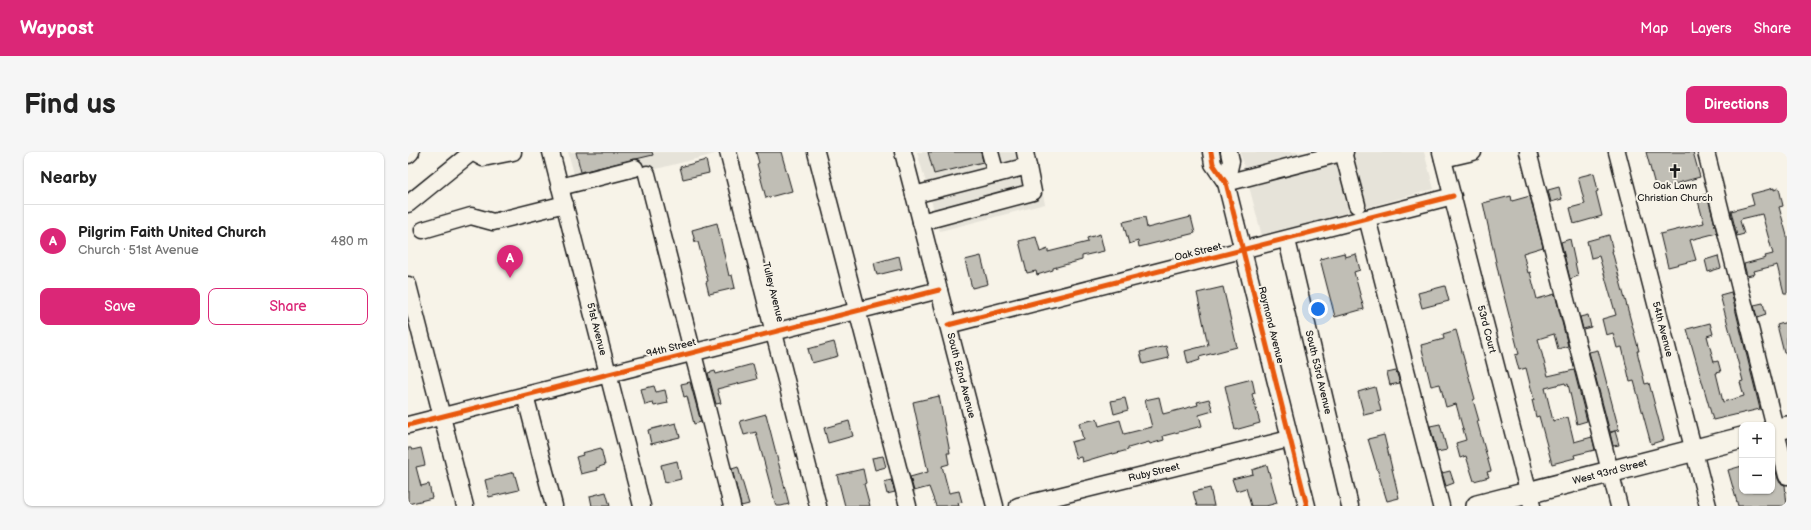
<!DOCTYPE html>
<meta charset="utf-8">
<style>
:root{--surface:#fff;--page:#f6f6f6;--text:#222;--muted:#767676;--line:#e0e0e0;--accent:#db2777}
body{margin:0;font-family:"Balsamiq Sans",sans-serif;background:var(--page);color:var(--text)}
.controls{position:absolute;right:12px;bottom:12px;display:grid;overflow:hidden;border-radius:8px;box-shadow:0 1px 3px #0004}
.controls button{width:36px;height:36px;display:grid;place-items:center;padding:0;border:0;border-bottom:1px solid var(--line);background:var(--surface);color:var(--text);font:20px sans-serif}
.you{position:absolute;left:910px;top:157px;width:14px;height:14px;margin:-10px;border:3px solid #fff;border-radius:50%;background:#1a73e8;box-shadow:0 0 0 6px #1a73e833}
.badge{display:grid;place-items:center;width:26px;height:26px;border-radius:50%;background:var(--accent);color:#fff;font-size:13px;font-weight:700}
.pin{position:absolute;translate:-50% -33px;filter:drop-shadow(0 1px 2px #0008)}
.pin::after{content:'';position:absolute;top:21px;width:14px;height:12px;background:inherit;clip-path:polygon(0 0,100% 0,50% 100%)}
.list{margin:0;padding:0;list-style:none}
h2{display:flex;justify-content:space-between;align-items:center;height:52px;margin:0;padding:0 16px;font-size:17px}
h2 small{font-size:13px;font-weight:400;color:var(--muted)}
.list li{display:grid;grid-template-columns:26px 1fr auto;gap:12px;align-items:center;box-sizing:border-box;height:72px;padding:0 16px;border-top:1px solid var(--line)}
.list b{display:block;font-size:15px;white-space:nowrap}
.list p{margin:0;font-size:13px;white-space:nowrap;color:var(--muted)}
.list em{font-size:13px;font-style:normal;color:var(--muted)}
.actions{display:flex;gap:8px;padding:12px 16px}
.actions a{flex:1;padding:9px 0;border:1px solid var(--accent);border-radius:8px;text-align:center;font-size:14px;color:var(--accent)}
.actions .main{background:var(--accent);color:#fff}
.map{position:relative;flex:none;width:1379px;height:354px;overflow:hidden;border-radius:8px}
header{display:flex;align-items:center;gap:24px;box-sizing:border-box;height:56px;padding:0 20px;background:var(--accent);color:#fff}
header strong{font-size:19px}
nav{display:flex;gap:22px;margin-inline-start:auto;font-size:14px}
.intro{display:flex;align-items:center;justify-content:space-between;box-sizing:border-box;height:96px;padding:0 24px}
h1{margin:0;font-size:28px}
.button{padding:10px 18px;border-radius:8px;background:var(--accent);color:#fff;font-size:14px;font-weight:700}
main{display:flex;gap:24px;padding:0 24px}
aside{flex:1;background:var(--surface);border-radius:8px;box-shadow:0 1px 3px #0004}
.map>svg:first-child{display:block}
.built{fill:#e6e3d9}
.building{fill:#c0beb5;stroke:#1c1c1c}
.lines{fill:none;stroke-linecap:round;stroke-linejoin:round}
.minor-casing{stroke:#1c1c1c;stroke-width:19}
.major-casing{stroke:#1c1c1c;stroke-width:24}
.minor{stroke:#f7f3e8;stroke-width:16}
.major{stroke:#f7f3e8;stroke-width:21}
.cycleway-casing{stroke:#f7f3e8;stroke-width:8}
.cycleway{stroke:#e8590c;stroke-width:5}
.labels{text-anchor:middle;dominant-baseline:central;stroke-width:4;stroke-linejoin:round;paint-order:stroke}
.poi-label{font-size:10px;fill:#1c1c1c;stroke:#f7f3e8}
.street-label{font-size:10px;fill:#1c1c1c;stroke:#f7f3e8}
</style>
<header>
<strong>Waypost</strong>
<nav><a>Map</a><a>Layers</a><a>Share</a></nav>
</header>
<div class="intro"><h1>Find us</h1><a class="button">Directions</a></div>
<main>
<aside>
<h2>Nearby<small></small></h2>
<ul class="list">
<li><span class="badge">A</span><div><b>Pilgrim Faith United Church</b><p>Church · 51st Avenue</p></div><em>480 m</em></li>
</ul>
<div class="actions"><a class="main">Save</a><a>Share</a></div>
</aside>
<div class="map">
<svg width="1379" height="354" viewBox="0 0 1379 354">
<rect width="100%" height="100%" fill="#f7f3e8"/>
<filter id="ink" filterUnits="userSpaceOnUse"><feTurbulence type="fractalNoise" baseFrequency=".025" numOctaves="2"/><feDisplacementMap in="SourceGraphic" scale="8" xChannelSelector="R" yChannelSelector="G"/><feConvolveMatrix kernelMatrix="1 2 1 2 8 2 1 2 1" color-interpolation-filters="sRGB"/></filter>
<g filter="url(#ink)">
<g class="built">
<path d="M160 0H306L307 2 170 37Z"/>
<path d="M509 0H626L637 52 532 79Z"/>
<path d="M832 0H1016L1026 37 854 84Z"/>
</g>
<g class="building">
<path d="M168 0H244L245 3 173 20Z"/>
<path d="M348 0H373L384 39 358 46 349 12 351 11Z"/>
<path d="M520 0H573L575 10 526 22Z"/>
<path d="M1238 0H1285L1292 25 1248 37Z"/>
<path d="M298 8 301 21 275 27 272 15Z"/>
<path d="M1186 21 1190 39 1188 40 1194 64 1166 72 1162 56 1177 52 1170 25Z"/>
<path d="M1151 35 1154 47 1143 50 1140 38Z"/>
<path d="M1366 36V38L1371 36 1375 54 1371 55 1379 84V141H1376L1369 113 1346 119 1347 122 1339 124 1336 112 1358 106 1357 104 1365 102 1354 62 1333 67 1332 69 1336 82 1329 84 1323 59 1346 53 1343 42Z"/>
<path d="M1299 42 1309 81 1282 88 1288 108 1260 115 1252 82 1296 71 1289 45Z"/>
<path d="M1103 44 1104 49 1122 44 1135 95 1115 101 1120 121 1122 120 1129 147 1147 142 1160 194 1150 197 1146 182 1130 187 1140 224 1166 218 1179 269 1169 272 1160 232 1158 233 1157 231 1137 236 1145 269 1160 265 1166 290 1184 285 1187 298 1166 303 1167 306 1144 312 1131 264 1128 265 1124 248H1126L1118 216 1111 218 1107 203 1111 202 1092 128 1075 51Z"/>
<path d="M737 65 739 76 783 65 787 81 731 95 730 89 721 92 715 70Z"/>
<path d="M309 71 321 124 324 123 327 136 301 142 298 130 300 129 290 90H287L284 78Z"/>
<path d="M692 82 696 99 674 104V108L645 116V118L629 123 628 119 619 121 611 89 628 85 632 100 640 97V100L680 90 679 86Z"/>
<path d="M1201 83 1205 99H1204L1231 199H1229L1237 232 1241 231 1256 288 1243 292 1226 229 1222 230 1214 195 1209 196 1205 181 1198 183 1194 167 1208 163 1191 104 1183 106 1179 89Z"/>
<path d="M1162 87 1170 124 1162 127 1153 90Z"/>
<path d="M936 101 937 105 948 102 952 118 946 120 956 157 927 165 912 107Z"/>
<path d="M491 104 494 117 469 123 466 111Z"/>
<path d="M573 104 580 132 564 136 557 108Z"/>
<path d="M1310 104 1313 116 1300 120 1297 108Z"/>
<path d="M1037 134 1041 149 1014 156 1010 141Z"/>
<path d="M815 135 829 195 791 205 792 208 780 212 777 199 800 193 789 141Z"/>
<path d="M1323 140 1352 257 1305 268 1279 177 1302 171 1305 182 1299 184 1306 210 1310 209 1313 220 1308 221 1315 250 1336 244 1332 230 1335 229 1312 143Z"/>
<path d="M1355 151 1358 163 1349 166 1346 153Z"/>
<path d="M1180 163 1183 175 1175 177 1172 165Z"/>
<path d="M1379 170V201H1376L1369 173Z"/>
<path d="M1048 178 1067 247 1065 248 1071 269H1069L1083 319 1079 320 1081 325 1066 329 1058 304 1052 306 1048 291 1058 288 1048 252 1038 255 1032 232 1023 234 1013 193 1036 187 1035 182Z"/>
<path d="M426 190 430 204 404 211 400 197Z"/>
<path d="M758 194 761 206 735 212 732 200Z"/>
<path d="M1190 198 1211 278 1202 280 1181 200Z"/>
<path d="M345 212 349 227 309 237 313 251 308 252 300 221 307 219 308 222Z"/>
<path d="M988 219 992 231 982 233 979 221Z"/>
<path d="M844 227 847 241 844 242 852 271 827 278 817 234Z"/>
<path d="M282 230 293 270 286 272 279 244 276 245 273 232Z"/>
<path d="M246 234 248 240 257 238 260 251 246 254 245 251 237 253 233 237Z"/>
<path d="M967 235 973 259 956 263 950 240Z"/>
<path d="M531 244 542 301H539L541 312 534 314 541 341 551 339 554 350 550 351 551 354H528L521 335 506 339 502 325 520 320 505 250Z"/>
<path d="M751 245 755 262 790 253 789 250 801 247 805 259 791 263 794 274 755 284 756 288 742 292 741 290 720 296V298L705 302 704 301 674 310 673 305 668 306 663 290 675 287 671 271 689 267 691 274 712 268 716 282 744 275 737 248Z"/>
<path d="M717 246 720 258 706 262 703 249Z"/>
<path d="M358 262 381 352 373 354H368L348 280 336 283 332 269Z"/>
<path d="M441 269 445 284 420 291 416 276Z"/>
<path d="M268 271 272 285 243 292 240 278Z"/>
<path d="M1032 272 1039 298 1029 300 1022 274Z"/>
<path d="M1207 279 1211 293 1205 294 1202 281Z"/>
<path d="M976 283 991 346 979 349 960 287Z"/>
<path d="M0 296H3L4 298 13 296 17 313 8 315 13 334 21 332 24 346 0 352Z"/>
<path d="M193 296 197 313 188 316 189 318 173 322 168 305 175 303 174 301Z"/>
<path d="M1364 303 1370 327 1372 331 1377 333 1379 354H1330L1320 318 1334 314V339H1364Z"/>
<path d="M475 304 478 315 467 318 464 306Z"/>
<path d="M269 309 273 327 257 331 253 313Z"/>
<path d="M859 313 869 351 858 354H843L838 336 828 339 824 327 845 322 844 318Z"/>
<path d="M330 315 341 352 333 354 324 317Z"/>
<path d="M455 317 458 331 456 332 462 354H437L429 323Z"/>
<path d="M1042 319 1046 331 1038 334 1034 321Z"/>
<path d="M106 320 111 338 81 345 77 328Z"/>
<path d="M483 328 487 340 479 342 476 330Z"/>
<path d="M802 336 806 354H789L785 340Z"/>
<path d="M198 340 202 354H184L182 344Z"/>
</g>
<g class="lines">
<defs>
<g id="minor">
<path id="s1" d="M143 0 234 354"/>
<path d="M320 0 410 354"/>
<path d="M408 0 500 354"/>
<path id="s2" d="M495 0 587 354"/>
<path d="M582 0 588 22"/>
<path d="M803 0 805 12 818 31 899 354"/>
<path d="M935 0 949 53"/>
<path id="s3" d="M1033 0 1124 354"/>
<path d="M1120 0 1211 354"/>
<path id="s4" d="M1209 0 1300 354"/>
<path d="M1298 0 1379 324"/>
<path d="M0 3 3 0"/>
<path d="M1035 7 1065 0"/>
<path d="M239 22 324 354"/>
<path d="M818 31 937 0"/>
<path d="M818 31 823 9 821 0"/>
<path d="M152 35 227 16"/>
<path d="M506 43 620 14"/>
<path d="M0 52 64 0 75 6 105 0"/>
<path d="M959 66 1033 354"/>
<path d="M513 70 625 40 617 0"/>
<path d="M15 78 63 64 85 70 157 52"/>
<path id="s5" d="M879 88 942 354"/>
<path d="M0 133 57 354"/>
<path d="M540 173 1045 44"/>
<path d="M117 243 146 354"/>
<path d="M0 273 531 138"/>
<path id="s6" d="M610 354 881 287"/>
</g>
<g id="major">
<path d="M1364 278 1379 275"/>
<path id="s7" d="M1069 354 1334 286"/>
</g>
</defs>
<use href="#minor" class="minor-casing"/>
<use href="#major" class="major-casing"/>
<use href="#minor" class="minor"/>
<use href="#major" class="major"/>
<defs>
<g id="cycleway">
<path d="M803 0 805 12 818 31 899 354"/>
<path d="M540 173 1045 44"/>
<path d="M0 273 531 138"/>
</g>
</defs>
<use href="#cycleway" class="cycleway-casing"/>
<use href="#cycleway" class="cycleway"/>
</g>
</g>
<defs>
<symbol id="church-bare" viewBox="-9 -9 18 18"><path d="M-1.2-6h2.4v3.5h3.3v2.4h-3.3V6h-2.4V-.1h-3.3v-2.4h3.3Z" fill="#1c1c1c" stroke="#f7f3e8" stroke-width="2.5" paint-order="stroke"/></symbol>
</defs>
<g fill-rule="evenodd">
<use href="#church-bare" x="1257" y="9" width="20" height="20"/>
</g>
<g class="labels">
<g class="poi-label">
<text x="1267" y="34">Oak Lawn<tspan x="1267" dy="12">Christian Church</tspan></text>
</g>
<g class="street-label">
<text transform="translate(790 100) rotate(-14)">Oak Street</text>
<text transform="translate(365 140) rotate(76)">Tulley Avenue</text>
<text transform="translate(863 173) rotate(76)">Raymond Avenue</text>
<text stroke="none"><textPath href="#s1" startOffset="183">51st Avenue</textPath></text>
<text stroke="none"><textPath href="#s3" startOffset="183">53rd Court</textPath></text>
<text stroke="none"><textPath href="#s4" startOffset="183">54th Avenue</textPath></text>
<text transform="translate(263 196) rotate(-14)">94th Street</text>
<text stroke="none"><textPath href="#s5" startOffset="136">South 53rd Avenue</textPath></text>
<text stroke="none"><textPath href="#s2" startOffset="231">South 52nd Avenue</textPath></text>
<text stroke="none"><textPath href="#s7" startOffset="137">West 93rd Street</textPath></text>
<text stroke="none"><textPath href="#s6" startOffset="140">Ruby Street</textPath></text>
</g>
</g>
</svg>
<div class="controls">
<button>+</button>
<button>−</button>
</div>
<div class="you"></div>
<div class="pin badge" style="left:102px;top:126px">A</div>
</div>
</main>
